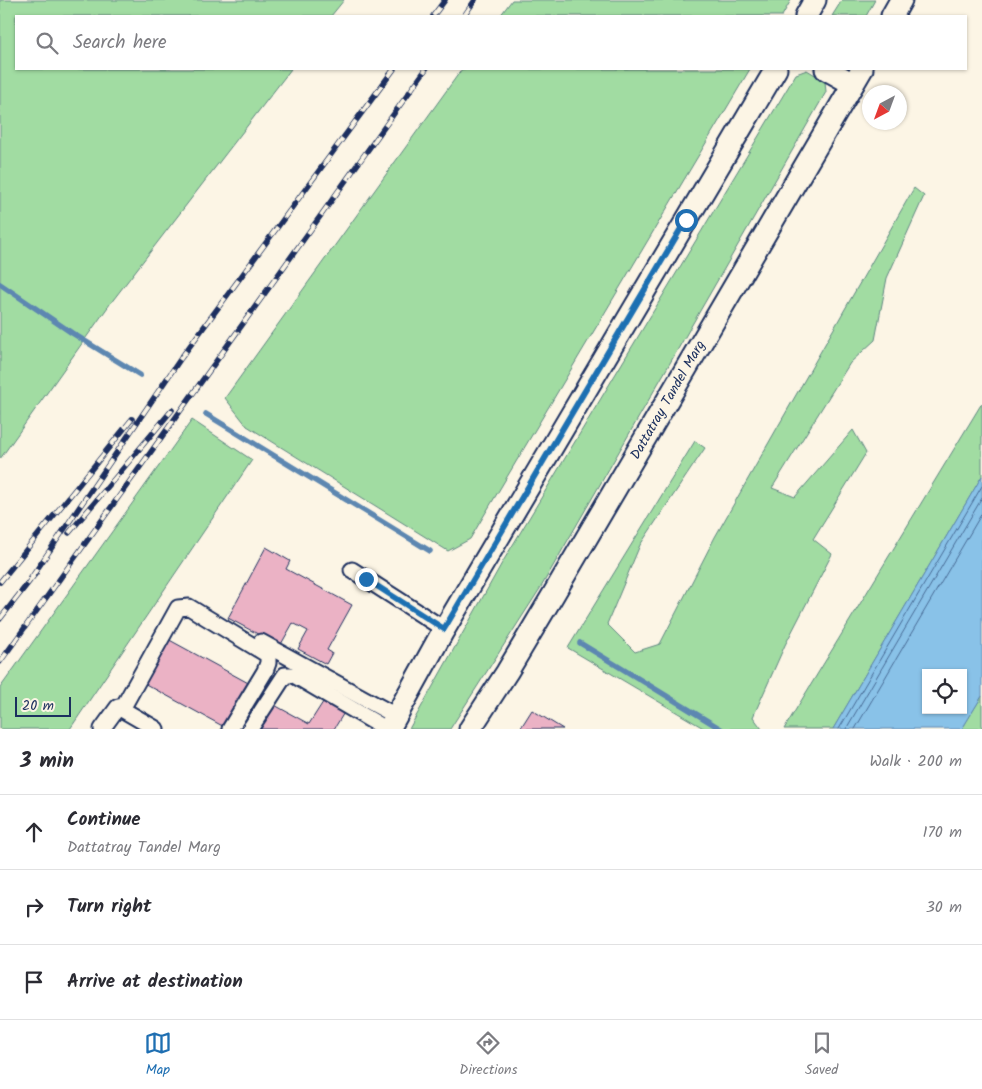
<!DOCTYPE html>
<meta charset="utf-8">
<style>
:root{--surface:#fff;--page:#f2f2f3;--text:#2b2b33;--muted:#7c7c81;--line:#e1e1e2;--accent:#1f6fb2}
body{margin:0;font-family:Kalam,sans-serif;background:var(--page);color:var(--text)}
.controls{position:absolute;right:15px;bottom:15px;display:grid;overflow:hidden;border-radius:0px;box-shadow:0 1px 4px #0004}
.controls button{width:45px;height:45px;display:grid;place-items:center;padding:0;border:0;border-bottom:1px solid var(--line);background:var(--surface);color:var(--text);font:25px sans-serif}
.compass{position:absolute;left:862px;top:85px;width:45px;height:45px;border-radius:50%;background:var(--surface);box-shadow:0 1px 4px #0004;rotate:221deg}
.scale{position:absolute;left:15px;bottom:12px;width:56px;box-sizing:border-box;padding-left:5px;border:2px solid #1b2f5e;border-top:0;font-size:14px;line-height:18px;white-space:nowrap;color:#1b2f5e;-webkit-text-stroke:4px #fcf5e5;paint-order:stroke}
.stop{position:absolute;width:15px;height:15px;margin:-11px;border:4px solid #1f6fb2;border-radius:50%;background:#fff}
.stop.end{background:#1f6fb2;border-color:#fff;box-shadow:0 1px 5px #0008}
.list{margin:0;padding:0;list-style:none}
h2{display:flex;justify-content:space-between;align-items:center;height:65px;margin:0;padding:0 20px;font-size:21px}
h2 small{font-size:16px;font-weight:400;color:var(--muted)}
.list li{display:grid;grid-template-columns:32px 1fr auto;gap:15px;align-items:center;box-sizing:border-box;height:75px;padding:0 20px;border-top:1px solid var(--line)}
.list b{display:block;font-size:19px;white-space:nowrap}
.list p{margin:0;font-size:16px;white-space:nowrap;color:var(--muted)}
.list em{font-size:16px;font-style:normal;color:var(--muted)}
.icon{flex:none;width:28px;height:28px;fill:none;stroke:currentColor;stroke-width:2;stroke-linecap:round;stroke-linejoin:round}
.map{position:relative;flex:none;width:982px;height:729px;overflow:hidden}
.search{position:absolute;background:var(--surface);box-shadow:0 1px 4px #0004;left:15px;right:15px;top:15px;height:55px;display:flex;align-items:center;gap:12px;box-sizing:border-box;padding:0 18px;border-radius:0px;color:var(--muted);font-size:19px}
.sheet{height:290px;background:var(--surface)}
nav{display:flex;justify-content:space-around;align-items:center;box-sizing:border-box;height:70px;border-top:1px solid var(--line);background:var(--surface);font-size:14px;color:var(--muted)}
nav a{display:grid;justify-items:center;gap:2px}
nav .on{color:var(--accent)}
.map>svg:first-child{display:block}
.green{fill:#a1dca2;stroke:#5e8680}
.water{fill:#89c2e8;stroke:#5d87b1;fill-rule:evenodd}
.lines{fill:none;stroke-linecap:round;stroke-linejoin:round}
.shore{stroke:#476a95;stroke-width:1}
.stream{stroke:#5d87b1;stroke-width:5.5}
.building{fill:#ebb2c5;stroke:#1b2f5e}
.street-casing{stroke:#1b2f5e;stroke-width:19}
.secondary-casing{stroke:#1b2f5e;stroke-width:25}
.street{stroke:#fcf5e5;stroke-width:15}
.secondary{stroke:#fcf5e5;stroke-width:21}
.rail-casing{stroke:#1b2f5e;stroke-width:5.5}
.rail{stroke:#fcf5e5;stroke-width:4;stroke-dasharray:11;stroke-linecap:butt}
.route{stroke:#1f6fb2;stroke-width:6}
.labels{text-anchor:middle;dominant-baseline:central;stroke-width:4;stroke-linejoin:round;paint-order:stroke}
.street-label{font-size:14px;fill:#1b2f5e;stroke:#fcf5e5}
</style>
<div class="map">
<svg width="982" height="729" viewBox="0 0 982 729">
<rect width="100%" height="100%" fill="#fcf5e5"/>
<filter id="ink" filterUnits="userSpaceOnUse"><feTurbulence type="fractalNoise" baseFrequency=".02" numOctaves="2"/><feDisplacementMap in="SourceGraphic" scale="10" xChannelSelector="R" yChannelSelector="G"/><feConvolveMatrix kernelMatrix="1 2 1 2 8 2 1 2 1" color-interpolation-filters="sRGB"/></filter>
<g filter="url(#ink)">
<g class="green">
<path d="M0 0H344L331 16H16V69H291L110 304 0 459Z"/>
<path d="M512 0H791L782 16H500Z"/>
<path d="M842 0H875L866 16H832Z"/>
<path d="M462 69H750L470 539 448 551 247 426 225 398Z"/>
<path d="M807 70 825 81 826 92 541 587 450 729H409L502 563 796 74Z"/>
<path d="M914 188 924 196 887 278 875 340 850 363 772 488 795 497 853 430 866 453 813 539 832 554 785 645 753 717 762 729H705L568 648 695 441 705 448 640 545 607 624 635 652 660 644 715 537Z"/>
<path d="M982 403V476L833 729H784Z"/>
<path d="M192 420 252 460 70 729H0V688Z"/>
<path d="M982 696V729H962Z"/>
</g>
<path class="water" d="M982 476V696L962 729H833ZM926 673H963V710H926Z"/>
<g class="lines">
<g class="shore">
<path d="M839 729 982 486"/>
<path d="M846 729 982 498"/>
<path d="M855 729 982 513"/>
</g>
<g class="stream">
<path d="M0 284 72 333 140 375"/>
<path d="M206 414 430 551"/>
<path d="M580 643 721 729"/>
</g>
</g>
<g class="building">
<path d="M266 547 290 561 286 569 352 605 327 650 332 653 326 664 298 649 308 631 293 623 280 646 228 618Z"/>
<path d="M164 637 252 685 228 729 140 681Z"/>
<path d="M325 699 345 711 334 729H251L269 702 309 724Z"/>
<path d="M532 710 563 729H520Z"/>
</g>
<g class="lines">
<defs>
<g id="street">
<path d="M352 570 444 629"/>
<path d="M261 642 396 716"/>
<path d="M122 709 178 608 189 607 268 655V663L265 671 230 729"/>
<path d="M102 729 118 707 156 729"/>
<path d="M250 729 285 675H294L386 729"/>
</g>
<g id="secondary">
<path d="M806 16 815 0"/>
<path d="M892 16 901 0"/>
<path d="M826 69 853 84"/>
<path d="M389 729 442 633 776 69"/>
<path d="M470 729 507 672 553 595 862 69"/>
</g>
</defs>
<use href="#street" class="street-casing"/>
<use href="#secondary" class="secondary-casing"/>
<use href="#street" class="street"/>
<use href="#secondary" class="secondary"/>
<defs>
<g id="rail">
<path d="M433 16 445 0"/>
<path d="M464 16 475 0"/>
<path d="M69 533 172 410"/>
<path d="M31 578 181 358 394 69"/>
<path d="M0 582 132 419"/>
<path d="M0 619 36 573"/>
<path d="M0 662 426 69"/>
</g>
</defs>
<use href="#rail" class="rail-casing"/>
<use href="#rail" class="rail"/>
</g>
</g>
<g class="lines" filter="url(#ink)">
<path class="route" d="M366 579 444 629 686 220"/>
</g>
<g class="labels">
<g class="street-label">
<text transform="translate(668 400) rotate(-60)">Dattatray Tandel Marg</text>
</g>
</g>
</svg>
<div class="controls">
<button><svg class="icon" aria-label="locate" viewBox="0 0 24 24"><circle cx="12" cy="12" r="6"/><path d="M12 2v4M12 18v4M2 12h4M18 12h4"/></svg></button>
</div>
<svg class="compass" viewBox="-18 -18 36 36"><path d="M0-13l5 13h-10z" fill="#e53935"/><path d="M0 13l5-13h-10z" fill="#7c7c81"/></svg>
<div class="scale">20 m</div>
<div class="stop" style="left:686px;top:220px"></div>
<div class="stop end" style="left:366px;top:579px"></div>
<div class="search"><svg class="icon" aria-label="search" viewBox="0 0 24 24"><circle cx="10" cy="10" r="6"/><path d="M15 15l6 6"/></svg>Search here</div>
</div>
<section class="sheet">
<h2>3 min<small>Walk · 200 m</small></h2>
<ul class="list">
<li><svg class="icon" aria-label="ahead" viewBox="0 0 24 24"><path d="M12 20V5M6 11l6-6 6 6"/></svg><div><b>Continue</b><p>Dattatray Tandel Marg</p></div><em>170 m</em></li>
<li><svg class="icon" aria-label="right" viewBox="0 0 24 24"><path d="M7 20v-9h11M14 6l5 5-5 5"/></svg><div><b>Turn right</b></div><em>30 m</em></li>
<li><svg class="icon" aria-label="arrive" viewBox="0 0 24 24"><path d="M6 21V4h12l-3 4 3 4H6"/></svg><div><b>Arrive at destination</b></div></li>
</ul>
</section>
<nav>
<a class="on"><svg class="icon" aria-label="map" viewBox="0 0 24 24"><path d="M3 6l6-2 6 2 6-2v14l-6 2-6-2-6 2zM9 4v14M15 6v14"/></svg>Map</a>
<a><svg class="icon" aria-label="directions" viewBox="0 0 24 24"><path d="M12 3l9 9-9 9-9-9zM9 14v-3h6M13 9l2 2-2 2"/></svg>Directions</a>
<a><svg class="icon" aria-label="saved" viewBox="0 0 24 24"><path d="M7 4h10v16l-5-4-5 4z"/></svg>Saved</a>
</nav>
